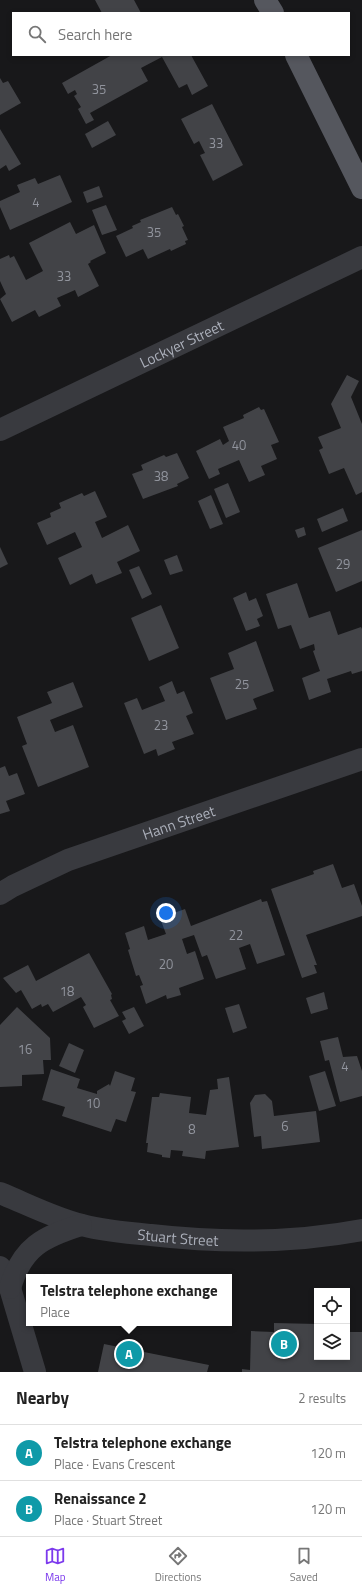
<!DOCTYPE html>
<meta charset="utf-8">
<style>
:root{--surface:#fff;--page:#f2f2f2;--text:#222;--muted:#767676;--line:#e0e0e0;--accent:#7c3aed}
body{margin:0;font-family:"Titillium Web",sans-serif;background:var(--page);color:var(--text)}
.controls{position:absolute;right:12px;bottom:12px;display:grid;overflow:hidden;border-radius:0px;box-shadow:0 2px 6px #0003}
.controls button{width:36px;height:36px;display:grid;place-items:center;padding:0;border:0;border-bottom:1px solid var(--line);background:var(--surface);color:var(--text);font:20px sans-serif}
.you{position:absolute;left:166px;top:913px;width:14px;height:14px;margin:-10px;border:3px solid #fff;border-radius:50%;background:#1a73e8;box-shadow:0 0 0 6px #1a73e833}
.badge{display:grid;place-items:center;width:26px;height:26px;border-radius:50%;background:var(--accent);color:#fff;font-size:13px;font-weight:700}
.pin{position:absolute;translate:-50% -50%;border:2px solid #fff;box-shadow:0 1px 4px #0006}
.popup{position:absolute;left:26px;top:1274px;width:206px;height:52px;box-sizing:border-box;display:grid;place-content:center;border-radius:0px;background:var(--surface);filter:drop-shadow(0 1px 3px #0005);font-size:13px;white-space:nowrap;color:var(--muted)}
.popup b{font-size:15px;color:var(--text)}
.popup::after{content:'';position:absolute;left:50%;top:100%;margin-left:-8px;border:8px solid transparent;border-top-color:var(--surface)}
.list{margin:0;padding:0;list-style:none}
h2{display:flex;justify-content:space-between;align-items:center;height:52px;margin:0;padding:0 16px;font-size:17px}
h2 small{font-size:13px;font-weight:400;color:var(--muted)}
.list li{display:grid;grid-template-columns:26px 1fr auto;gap:12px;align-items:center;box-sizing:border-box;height:56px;padding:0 16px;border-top:1px solid var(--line)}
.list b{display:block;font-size:15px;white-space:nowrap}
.list p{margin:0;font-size:13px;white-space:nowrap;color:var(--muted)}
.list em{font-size:13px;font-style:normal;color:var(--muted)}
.icon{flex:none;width:22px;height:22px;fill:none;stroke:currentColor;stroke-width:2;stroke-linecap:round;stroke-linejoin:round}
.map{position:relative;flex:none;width:362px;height:1372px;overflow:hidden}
.search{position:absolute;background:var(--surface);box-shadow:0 2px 6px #0003;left:12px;right:12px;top:12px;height:44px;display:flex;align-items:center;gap:10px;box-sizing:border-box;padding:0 14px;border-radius:0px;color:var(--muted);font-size:15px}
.sheet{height:164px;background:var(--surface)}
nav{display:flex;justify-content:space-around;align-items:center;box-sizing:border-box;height:56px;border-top:1px solid var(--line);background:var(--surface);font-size:11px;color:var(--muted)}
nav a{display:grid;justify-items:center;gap:2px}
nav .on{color:var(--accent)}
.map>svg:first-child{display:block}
.building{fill:#424347}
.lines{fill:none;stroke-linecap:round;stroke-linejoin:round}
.minor{stroke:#393a3f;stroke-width:22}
.major{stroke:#55575e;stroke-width:22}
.labels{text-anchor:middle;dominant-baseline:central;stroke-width:3.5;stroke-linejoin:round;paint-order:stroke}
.number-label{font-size:13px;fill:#91949d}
.street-label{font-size:15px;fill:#abafba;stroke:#131315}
</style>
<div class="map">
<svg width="362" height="1372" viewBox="0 0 362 1372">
<rect width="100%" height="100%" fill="#18181a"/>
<g class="building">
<path d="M95 0H134L141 13H102Z"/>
<path d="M112 55H191L208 86 192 95 187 84 179 88 162 57 141 68 148 81 90 113 94 120 86 124 78 109 81 107 74 96 77 94 75 90 68 94 62 83Z"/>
<path d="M0 78 3 83 8 81 21 103 0 115Z"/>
<path d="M212 104 243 165 213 181 200 155 205 153 199 141 194 144 181 119Z"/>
<path d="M108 121 116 135 92 148 85 134Z"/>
<path d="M0 129 21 164 9 171 6 165 0 169Z"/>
<path d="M60 175 72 202 10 230 0 207V201L20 192 17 185 35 178 38 184Z"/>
<path d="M99 186 103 197 87 203 83 192Z"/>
<path d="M106 205 117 230 102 235 92 210Z"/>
<path d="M172 207 176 215 178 214 184 226 182 227 188 240 185 241 186 244 171 251 170 249 148 259 143 249 126 257 116 236 133 228 132 226 141 222 140 220Z"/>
<path d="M70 222 76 234 94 225 106 253 90 261 91 262 88 264 99 286 78 297 75 290 57 298 61 306 39 317 35 310 12 322 0 299 6 294 0 281V259L9 255 10 258 14 256 26 280 43 271 29 243Z"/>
<path d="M347 375 359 381 351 397 362 424V492L356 495 344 468 329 474 319 450 323 448 318 437 341 428 331 404Z"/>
<path d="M259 407 261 410 264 409 279 442 271 445 277 459 261 466 265 475 249 482 239 460 218 469 220 474 209 479 196 451 220 439 223 445 229 441 223 427 244 418 243 415Z"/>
<path d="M177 453 189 478 177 484 178 486 143 499 132 474 143 470 141 465 164 455 166 457Z"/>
<path d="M228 483 240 512 226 518 214 489Z"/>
<path d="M95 491 107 517 95 522 102 538 128 525 140 551 117 562 122 573 96 584 92 574 70 585 58 558 82 547 75 532 47 545 37 523 51 517 50 513 61 508 59 503 82 493 84 496Z"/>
<path d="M211 495 223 524 210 529 198 501Z"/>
<path d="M343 508 348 521 322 532 317 519Z"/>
<path d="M304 527 306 535 298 538 295 530Z"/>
<path d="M362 530V581L336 592 318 548Z"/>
<path d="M0 547 8 564 0 568Z"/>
<path d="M177 555 183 571 170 575 164 560Z"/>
<path d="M139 566 152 594 142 599 129 570Z"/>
<path d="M297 583 309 618 330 611 338 635 361 627 362 629V671L352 674 351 671 327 679 331 692 309 700 302 678 320 671 313 651 315 650 314 644 300 649 291 625 278 629 266 594Z"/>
<path d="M246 592 249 601 256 598 263 616 257 619 260 626 246 631 233 598Z"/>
<path d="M161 605 179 648 149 661 131 618Z"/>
<path d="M256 641 274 691 253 699 257 709 226 720 210 678 234 669 228 653Z"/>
<path d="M172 681 177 694 184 691 193 713 186 716 194 734 172 742 175 749 158 756 156 749 144 754 124 703 137 698 142 710 165 701 159 687Z"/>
<path d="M73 682 83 707 50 720 55 732 73 725 89 767 38 787 22 746 27 744 17 717 52 703 47 692Z"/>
<path d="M5 766 9 776 17 773 25 794 6 801 10 811 0 814V768Z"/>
<path d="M333 864 342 888 354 884 362 906V916L306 935 317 965H314L317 973 302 978 271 889 314 874 313 871Z"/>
<path d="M261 899 262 902 267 901 285 955 257 964 250 944 239 948 246 969 216 979 207 955 202 957 194 935 182 939 187 954 195 951 204 979 179 988 181 995 167 999 166 995 146 1004 140 986 143 985 139 975 136 976 128 950 130 949 125 933 144 926 148 940 166 934 160 918 185 909 191 926Z"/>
<path d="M89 953 112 994 111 995 112 999 110 1000 119 1016 94 1028 83 1007 86 1005 81 997 53 1012 48 1004 42 1007 41 1004 32 1009 21 990 16 993 3 978 28 965 36 981Z"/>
<path d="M324 992 328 1009 311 1014 306 998Z"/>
<path d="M239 1004 247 1028 233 1033 225 1008Z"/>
<path d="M17 1007 50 1038 51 1060H43L44 1074 22 1075V1086L0 1087V1025Z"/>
<path d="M134 1007 144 1026 129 1034 122 1021 126 1019 122 1012Z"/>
<path d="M338 1037 343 1057 357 1056 362 1071V1096L340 1102 329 1060 325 1061 320 1041Z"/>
<path d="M69 1043 84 1050 75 1073 59 1066Z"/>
<path d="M51 1069 80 1079 77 1088 97 1094V1091L109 1084 110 1086 115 1071 135 1078 131 1091 136 1092 126 1122 116 1119 111 1132 62 1116 65 1107 42 1100Z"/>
<path d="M325 1071 336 1106 319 1111 309 1076Z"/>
<path d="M229 1077 239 1147 206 1151 205 1159 182 1156 183 1151 171 1150 170 1158 162 1157V1155L147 1152 148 1143H146L152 1097H159L160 1093 191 1097 189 1113 206 1115 210 1090 218 1089 217 1079Z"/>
<path d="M265 1094 272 1101 274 1116 316 1111 320 1142 262 1149 261 1136 254 1137 250 1103 255 1095Z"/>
<path d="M274 1323 317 1324V1357H347V1332H362V1372H242V1369L250 1370 251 1331 274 1332Z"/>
<path d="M104 1344 209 1365 207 1372H98Z"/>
</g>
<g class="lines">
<g class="minor">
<path id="s1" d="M0 430 362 257"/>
<path id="s2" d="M0 894 13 886 68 860 362 759"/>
<path id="s3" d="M0 1193C27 1204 54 1218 82 1225 104 1231 128 1233 151 1235 221 1243 293 1243 362 1230"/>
<path d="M0 1267 10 1288 35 1372"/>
<path d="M10 1288C22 1247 43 1237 81 1225"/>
</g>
<g class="major">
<path d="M265 0 273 13"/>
<path d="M296 55 362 188"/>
</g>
</g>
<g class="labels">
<g class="number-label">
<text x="99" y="89">35</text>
<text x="216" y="143">33</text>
<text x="36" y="202">4</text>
<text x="154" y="232">35</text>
<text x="64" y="276">33</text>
<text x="239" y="445">40</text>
<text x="161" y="476">38</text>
<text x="343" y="564">29</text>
<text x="242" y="684">25</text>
<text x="161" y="725">23</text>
<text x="236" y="935">22</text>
<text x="166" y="964">20</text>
<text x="67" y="991">18</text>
<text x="25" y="1049">16</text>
<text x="345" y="1066">4</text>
<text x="93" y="1103">10</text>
<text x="285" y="1126">6</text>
<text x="192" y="1129">8</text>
</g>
<g class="street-label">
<text stroke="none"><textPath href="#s1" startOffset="201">Lockyer Street</textPath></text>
<text stroke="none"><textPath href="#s2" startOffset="193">Hann Street</textPath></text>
<text stroke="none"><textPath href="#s3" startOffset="185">Stuart Street</textPath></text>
</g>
</g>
</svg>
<div class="controls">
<button><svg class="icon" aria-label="locate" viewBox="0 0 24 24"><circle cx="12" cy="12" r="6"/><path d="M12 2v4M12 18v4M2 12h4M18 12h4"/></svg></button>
<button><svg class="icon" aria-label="layers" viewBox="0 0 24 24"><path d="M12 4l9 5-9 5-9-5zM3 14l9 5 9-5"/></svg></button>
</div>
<div class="you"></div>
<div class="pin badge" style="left:129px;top:1354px;background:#0f9aa8">A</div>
<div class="popup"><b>Telstra telephone exchange</b>Place</div>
<div class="pin badge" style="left:284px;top:1344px;background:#0f9aa8">B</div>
<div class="search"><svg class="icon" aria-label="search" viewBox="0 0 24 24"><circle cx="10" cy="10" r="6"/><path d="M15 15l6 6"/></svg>Search here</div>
</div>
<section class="sheet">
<h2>Nearby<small>2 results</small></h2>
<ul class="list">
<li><span class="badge" style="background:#0f9aa8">A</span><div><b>Telstra telephone exchange</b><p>Place · Evans Crescent</p></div><em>120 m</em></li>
<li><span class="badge" style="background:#0f9aa8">B</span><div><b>Renaissance 2</b><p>Place · Stuart Street</p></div><em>120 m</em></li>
</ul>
</section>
<nav>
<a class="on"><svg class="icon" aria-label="map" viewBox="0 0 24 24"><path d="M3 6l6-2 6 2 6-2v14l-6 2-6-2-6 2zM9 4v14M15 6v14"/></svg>Map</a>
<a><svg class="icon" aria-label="directions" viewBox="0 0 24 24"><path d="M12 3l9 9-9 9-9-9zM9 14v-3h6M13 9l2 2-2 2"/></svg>Directions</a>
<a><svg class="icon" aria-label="saved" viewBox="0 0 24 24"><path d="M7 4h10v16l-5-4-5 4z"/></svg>Saved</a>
</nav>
